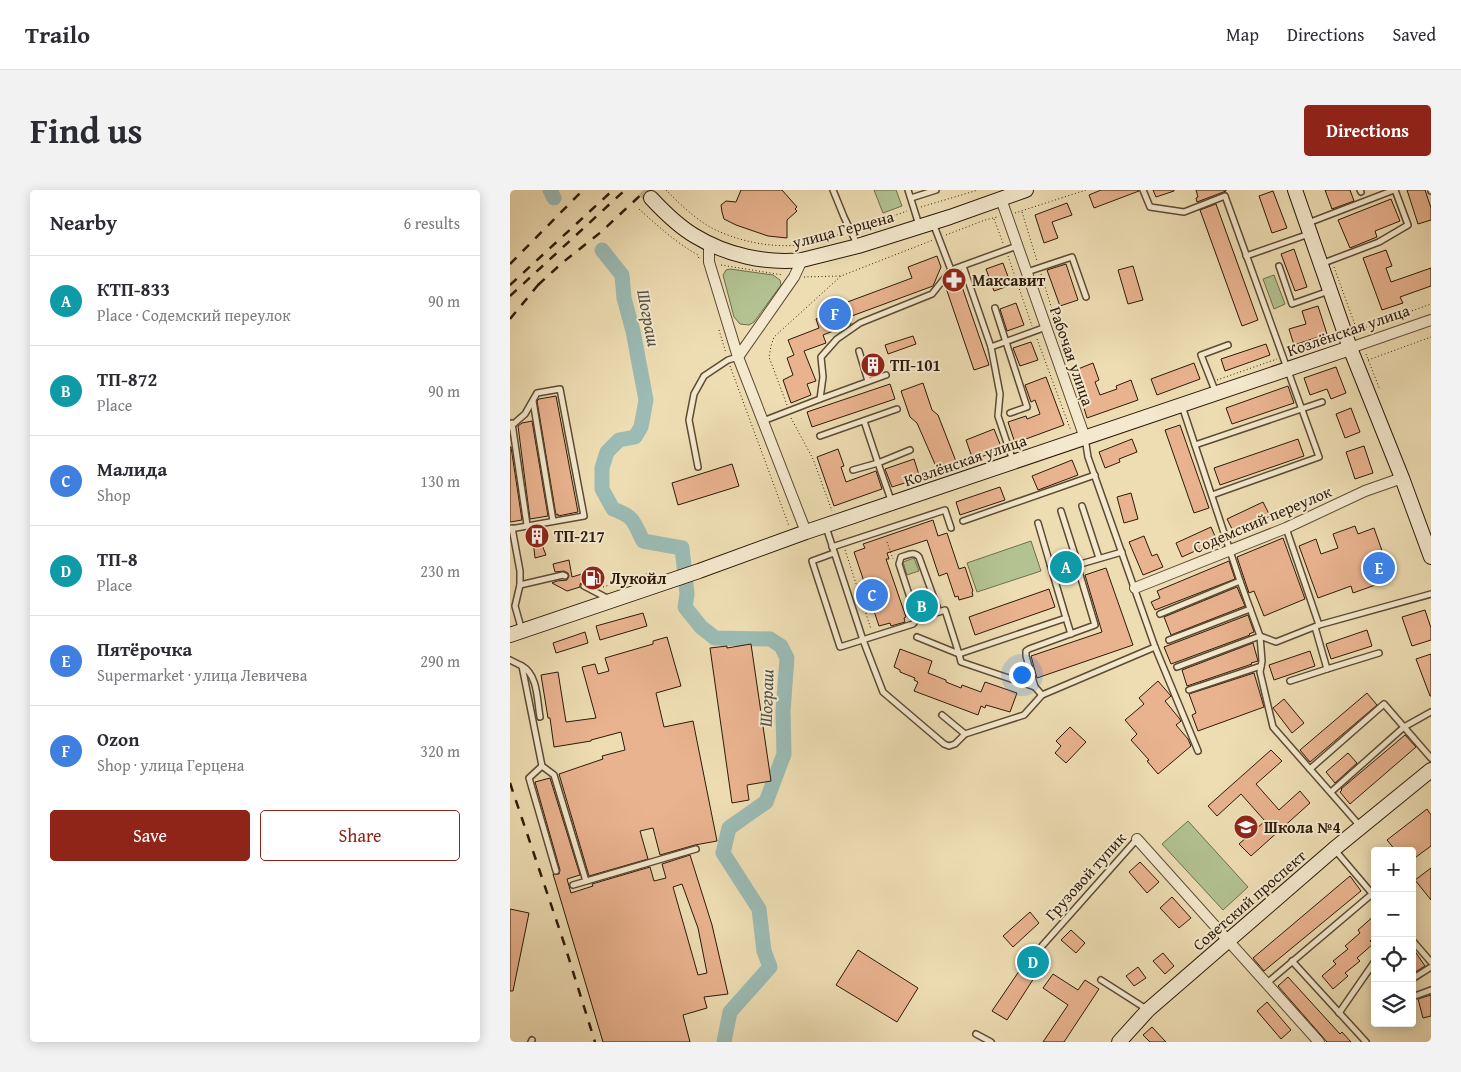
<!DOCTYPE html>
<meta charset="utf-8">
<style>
:root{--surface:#fff;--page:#f2f2f3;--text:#2b2b33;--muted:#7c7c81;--line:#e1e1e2;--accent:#8f2418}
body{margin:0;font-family:"Gentium Book Plus",serif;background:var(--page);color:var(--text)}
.controls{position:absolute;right:15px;bottom:15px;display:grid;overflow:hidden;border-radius:5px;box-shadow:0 2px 12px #0003}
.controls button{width:45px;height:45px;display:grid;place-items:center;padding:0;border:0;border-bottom:1px solid var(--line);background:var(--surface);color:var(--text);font:25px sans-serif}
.you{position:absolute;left:511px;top:484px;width:18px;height:18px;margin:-12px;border:4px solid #fff;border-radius:50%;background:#1a73e8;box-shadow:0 0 0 8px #1a73e833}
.badge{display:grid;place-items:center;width:32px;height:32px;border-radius:50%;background:var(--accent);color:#fff;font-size:16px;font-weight:700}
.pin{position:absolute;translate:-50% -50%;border:2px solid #fff;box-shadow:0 1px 5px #0006}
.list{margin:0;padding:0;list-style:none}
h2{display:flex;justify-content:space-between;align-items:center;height:65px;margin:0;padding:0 20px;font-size:21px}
h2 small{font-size:16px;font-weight:400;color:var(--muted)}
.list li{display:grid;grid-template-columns:32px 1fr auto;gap:15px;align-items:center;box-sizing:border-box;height:90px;padding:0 20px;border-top:1px solid var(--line)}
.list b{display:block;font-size:19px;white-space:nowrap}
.list p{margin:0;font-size:16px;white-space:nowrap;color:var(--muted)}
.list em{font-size:16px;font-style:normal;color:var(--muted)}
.actions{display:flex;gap:10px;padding:15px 20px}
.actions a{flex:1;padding:11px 0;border:1px solid var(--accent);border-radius:5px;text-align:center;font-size:18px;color:var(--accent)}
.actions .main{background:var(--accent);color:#fff}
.icon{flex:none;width:28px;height:28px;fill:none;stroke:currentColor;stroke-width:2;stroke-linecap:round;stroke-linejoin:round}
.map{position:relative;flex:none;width:921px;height:852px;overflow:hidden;border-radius:5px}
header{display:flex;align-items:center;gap:30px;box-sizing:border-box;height:70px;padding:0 25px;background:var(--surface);border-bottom:1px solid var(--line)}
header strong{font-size:24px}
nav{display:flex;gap:28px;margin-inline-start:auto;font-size:18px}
.intro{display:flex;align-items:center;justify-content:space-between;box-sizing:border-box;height:120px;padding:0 30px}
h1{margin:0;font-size:35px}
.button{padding:12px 22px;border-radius:5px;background:var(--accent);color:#fff;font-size:18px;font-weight:700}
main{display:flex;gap:30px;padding:0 30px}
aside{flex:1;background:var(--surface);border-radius:5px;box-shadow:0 2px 12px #0003}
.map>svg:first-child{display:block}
.green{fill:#b3c291;stroke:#706e4c}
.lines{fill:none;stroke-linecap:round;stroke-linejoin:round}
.river{stroke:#9bbbb4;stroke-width:15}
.building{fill:#e9b38f;stroke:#2c1a08;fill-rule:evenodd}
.secondary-tunnel{stroke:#c7b691;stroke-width:14;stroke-dasharray:14 7;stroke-linecap:butt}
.lane-casing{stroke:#5c4b33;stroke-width:8}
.street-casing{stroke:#5c4b33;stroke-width:12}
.secondary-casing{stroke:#2c1a08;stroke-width:16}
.path{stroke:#2c1a08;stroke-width:1;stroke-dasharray:1 2.5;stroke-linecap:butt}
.lane{stroke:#f4e9ce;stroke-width:5}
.street{stroke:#f4e9ce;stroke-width:10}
.secondary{stroke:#f4e9ce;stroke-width:14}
.rail{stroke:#2c1a08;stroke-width:2.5;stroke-dasharray:9 9;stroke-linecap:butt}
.labels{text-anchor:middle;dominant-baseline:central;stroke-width:4;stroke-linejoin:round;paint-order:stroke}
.street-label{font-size:16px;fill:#2c1a08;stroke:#f4e9ce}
.poi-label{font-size:16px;font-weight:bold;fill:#2c1a08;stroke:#f4e9ce;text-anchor:start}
.water-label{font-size:18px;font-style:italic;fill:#535244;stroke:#f4e9ce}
</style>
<header>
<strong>Trailo</strong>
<nav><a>Map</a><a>Directions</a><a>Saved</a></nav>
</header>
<div class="intro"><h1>Find us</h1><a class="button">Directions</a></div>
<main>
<aside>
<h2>Nearby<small>6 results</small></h2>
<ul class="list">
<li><span class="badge" style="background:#0f9aa8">A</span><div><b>КТП-833</b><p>Place · Содемский переулок</p></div><em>90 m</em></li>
<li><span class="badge" style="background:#0f9aa8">B</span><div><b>ТП-872</b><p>Place</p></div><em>90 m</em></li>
<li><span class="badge" style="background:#3f7fe0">C</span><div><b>Малида</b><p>Shop</p></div><em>130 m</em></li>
<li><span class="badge" style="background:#0f9aa8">D</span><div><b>ТП-8</b><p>Place</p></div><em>230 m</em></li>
<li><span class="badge" style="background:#3f7fe0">E</span><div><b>Пятёрочка</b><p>Supermarket · улица Левичева</p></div><em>290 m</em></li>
<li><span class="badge" style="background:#3f7fe0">F</span><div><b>Ozon</b><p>Shop · улица Герцена</p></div><em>320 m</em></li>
</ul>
<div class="actions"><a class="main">Save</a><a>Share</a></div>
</aside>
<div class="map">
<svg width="921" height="852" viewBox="0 0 921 852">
<rect width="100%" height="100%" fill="#eeddb3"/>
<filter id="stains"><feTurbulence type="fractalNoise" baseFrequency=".004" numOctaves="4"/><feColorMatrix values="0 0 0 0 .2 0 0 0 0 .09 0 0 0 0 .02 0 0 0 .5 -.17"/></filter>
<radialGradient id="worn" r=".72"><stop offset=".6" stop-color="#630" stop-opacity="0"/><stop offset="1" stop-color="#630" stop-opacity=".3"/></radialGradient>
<g class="green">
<path d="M364 0H386L392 16 373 23Z"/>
<path d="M220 79 263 85 270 90 271 95 268 99 244 132 239 135 230 134 224 127 213 85 216 80Z"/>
<path d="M764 85 775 114 764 119 753 89Z"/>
<path d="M521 351 531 381 467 402 457 373Z"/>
<path d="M404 368 409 381 397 385 393 372Z"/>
<path d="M678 631 738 697 713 720 652 654Z"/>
</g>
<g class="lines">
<g class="river">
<path d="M40 0 44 8"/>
<path d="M92 60 112 85 114 108 123 141 136 210 131 237 125 247 109 250 97 262 92 278V299L103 319C125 327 123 331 133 351L172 358 177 404 175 417 191 437 205 448 260 449 271 456 277 468 273 521 274 564 256 612 219 638 213 663 249 719 254 761 260 777 220 822 214 852"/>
</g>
</g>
<g class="building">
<path d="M231 0H272L287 17 285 19 287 21 277 30V48L258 46 226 35 214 29 212 22 211 15 216 11 226 12Z"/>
<path d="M591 0H629V1L584 18 579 5Z"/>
<path d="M643 0H664V1L646 7Z"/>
<path d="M686 0H716V1L687 12 686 8 688 7Z"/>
<path d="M815 0H840L844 11 822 19Z"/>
<path d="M897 0H915L921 18V30L908 34Z"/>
<path d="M763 1 777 38 762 43 749 6Z"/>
<path d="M881 9 890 31 865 41 867 47 840 58 828 30Z"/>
<path d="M557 13 562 25 542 32 548 48 534 53 525 25Z"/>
<path d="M706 14 748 130 732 136 690 20Z"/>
<path d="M784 59 797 97 785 101 771 64Z"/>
<path d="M876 60 882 76 876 78 881 92 921 78V96L890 107 893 113 872 120 853 68Z"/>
<path d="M427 66 431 77 423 96 339 127 341 134 313 145 316 153 294 161 306 191 297 194 301 205 281 213 273 190 283 185 277 168 284 165 278 150 309 138 306 129 334 119 332 114 402 88 398 77Z"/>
<path d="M493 73 501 95 484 101 476 79Z"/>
<path d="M556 74 568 110 550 116 537 80Z"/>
<path d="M623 76 633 110 618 114 608 80Z"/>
<path d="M449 88 479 175 464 180 435 95 437 92Z"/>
<path d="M506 113 514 135 497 141 490 119Z"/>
<path d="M808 116 817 144 784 155 779 139 796 134 792 121Z"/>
<path d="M403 146 406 154 378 164 375 155Z"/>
<path d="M521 152 528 170 510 176 503 158Z"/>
<path d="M756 154 760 165 715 181 711 169Z"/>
<path d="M368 170 370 177 359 180 357 173Z"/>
<path d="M583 173 589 190 585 192 590 205 607 199 606 196 621 190 628 210 577 228 563 181Z"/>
<path d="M684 173 690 189 647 205 641 189Z"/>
<path d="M826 177 836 203 821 209 817 199 800 205 794 188Z"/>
<path d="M536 187 554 235 505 253 498 232 516 226 517 229 530 224 525 210 521 212 515 195Z"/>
<path d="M413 193 422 220 428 225 447 274 428 281 407 233 400 227 391 201Z"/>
<path d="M380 194 385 209 302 237 297 222Z"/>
<path d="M778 196 784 213 722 234 716 218Z"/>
<path d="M46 206 68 322 48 326V324L46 325 27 211 29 209Z"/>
<path d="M841 218 850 242 835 248 826 224Z"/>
<path d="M22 231 38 326 20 329 8 236 12 233Z"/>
<path d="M670 235 699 318 684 323 655 240Z"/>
<path d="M484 239 492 259 463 270 456 250Z"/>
<path d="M622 249 627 262 609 269 610 272 595 278 589 262Z"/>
<path d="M788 249 794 266 710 295 704 278Z"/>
<path d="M854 256 863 283 845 289 836 262Z"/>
<path d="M0 257H1L12 330 0 332Z"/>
<path d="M328 259 334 276 331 277 336 292 366 281 372 299 324 316 307 267Z"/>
<path d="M404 269 410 288 382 297 375 279Z"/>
<path d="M562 270 568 285 528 300 522 286Z"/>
<path d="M222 274 229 296 168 315 162 293Z"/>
<path d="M490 297 495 310 450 325 446 312Z"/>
<path d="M621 303 628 329 614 333 607 307Z"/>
<path d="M753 312 760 326 724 343 717 329Z"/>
<path d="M423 330 428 346 437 343 449 379 455 377 463 401 462 402 463 406 449 410 448 406 445 407 437 383 429 386 417 350 377 363 379 369H376L396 427 394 428 395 432 381 436 380 433 369 436 344 362 355 358 353 354Z"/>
<path d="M845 336 848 344 864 338 882 389 843 403 841 396 808 408 789 356 806 349 811 364 828 358 823 344Z"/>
<path d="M701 337 707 351 672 367 666 353Z"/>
<path d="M31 341 32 355 36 365 25 368 22 342Z"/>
<path d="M634 346 642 366 647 364 653 377 633 385 619 352Z"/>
<path d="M773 348 795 409 754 426 744 401 739 403 727 367Z"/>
<path d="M59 370 62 387 75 383 89 391 80 394 73 392 70 394V397L57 401 42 393 47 391 57 390 59 386 58 383 54 381 45 382 43 374Z"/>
<path d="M719 371 725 389 645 420 641 412 650 408 647 401Z"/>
<path d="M596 378 623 455 527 488 521 466 592 442 575 385Z"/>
<path d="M727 397 735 416 661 445 654 427Z"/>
<path d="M539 399 545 417 465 445 459 427Z"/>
<path d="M915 420 921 438V450L902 456 892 427Z"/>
<path d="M133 423 137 436 90 450 86 436Z"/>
<path d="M738 425 744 442 739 444 740 445 661 474 654 457Z"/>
<path d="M857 440 862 456 821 469 816 454Z"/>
<path d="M75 442 78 453 46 463 43 453Z"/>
<path d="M157 447 171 496 146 503 154 537 183 531 207 651 185 655 150 665 143 638 130 641 138 669 79 686 49 584 93 569 92 566 115 560 111 542 81 550V551L44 557 40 528H38L31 485 48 482 56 532 86 528 72 477 85 474 88 484 99 481 95 468 143 454V451Z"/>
<path d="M743 453 748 471 741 473 742 474 677 496 672 480Z"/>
<path d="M241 454 261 591 237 595 239 610 222 613 200 458 217 456V458Z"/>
<path d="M390 459 422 471 418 483 436 490V492L451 498 452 495 471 502 475 492 507 503 500 522 476 515 475 518 471 516 468 525 404 501 408 492 404 490 405 488 390 482V480L384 477Z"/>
<path d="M800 461 805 476 764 490 759 475Z"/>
<path d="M921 464V506H920L906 469Z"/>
<path d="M744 483 754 517 688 541 682 525 686 523 679 504Z"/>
<path d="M648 491 661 506 655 511 669 528 671 531 666 535 678 549 681 556 648 584 637 571 639 570 621 550 627 544 615 530 634 514 629 508Z"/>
<path d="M857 503 867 515 800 572 790 560Z"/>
<path d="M774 509 794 533 782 543 763 518Z"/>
<path d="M560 537 576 552 556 573 545 563 551 556 546 551Z"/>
<path d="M895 545 906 557 840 614 830 602 832 600 831 599Z"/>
<path d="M761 560 772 571 746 594 769 620 790 601 800 613 741 666 729 654 755 631 731 604 707 626 698 616Z"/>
<path d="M838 563 847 573 825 593 816 582Z"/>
<path d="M40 588 70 685 57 689 61 703 83 696 82 694 140 677 144 691 156 688 152 674 180 665 202 735 218 804 194 807 197 818 173 825 180 852H93L43 684H49L50 680 25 592ZM172 694 188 738 197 783 188 785 163 697Z"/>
<path d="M917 619 921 625V656L902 670V661H886L877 650Z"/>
<path d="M630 672 649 692 637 703 619 682Z"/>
<path d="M921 678V710L905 690Z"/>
<path d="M840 686 851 701 754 781 743 768Z"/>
<path d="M662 707 681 728 669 738 650 718Z"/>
<path d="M0 719 19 723 3 801H0Z"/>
<path d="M520 722 529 733 503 757 493 746Z"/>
<path d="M865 725V746L860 751 863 754 847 768 850 771 835 783 838 786 823 799 812 786 826 774 823 771 838 759 835 756 850 743 848 740Z"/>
<path d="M561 740 575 753 566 763 551 750Z"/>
<path d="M902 757 915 776 902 784Z"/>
<path d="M348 760 408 798 387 832 326 795Z"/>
<path d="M653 763 664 776 655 784 643 771Z"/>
<path d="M520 765 530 772 520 786 524 788 497 830 482 821Z"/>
<path d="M628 777 636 788 624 796 616 786Z"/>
<path d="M543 784 568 800 575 790 589 799 554 852H533L558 815 533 798Z"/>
<path d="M778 787 830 844 832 842 841 852H817L768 796Z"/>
<path d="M921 805V826L913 828 908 809Z"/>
<path d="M757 812 781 840 771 849 747 821Z"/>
<path d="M642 837 656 852H640L633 845Z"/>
</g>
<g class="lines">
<path class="secondary-tunnel" d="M134 0 141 8"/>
<defs>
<g id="lane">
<path d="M323 0 334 27 347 54"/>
<path d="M398 0 409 35"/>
<path d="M633 0 640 17 674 22 715 6 809 267 702 305"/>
<path d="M850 0 851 2"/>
<path d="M921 0V1"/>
<path d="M401 8 426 0"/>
<path d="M423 33 441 80"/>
<path d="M798 33 884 0"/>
<path d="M736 66 799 44"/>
<path d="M811 74 869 52 898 35 885 0"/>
<path d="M453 76 481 157 536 137"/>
<path d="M769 76 782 114 819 101"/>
<path d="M517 82 562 67 576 107"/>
<path d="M485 118 517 217 500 223"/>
<path d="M481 157 490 204 488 226 503 271"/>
<path d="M349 161 358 191"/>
<path d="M706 203 691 165 718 155"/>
<path d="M310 209 376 185"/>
<path d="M23 211 43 331"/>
<path d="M253 231 310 209 313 187 311 167 327 149 350 133 422 104 441 80 507 56"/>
<path d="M2 233 17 335"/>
<path d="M0 237 15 224 27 203 50 199 74 326 0 339"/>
<path d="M310 246 387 219"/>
<path d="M575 248 578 267 645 457 688 561"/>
<path d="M685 255 812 212"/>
<path d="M188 277 179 230 184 204 194 186 218 170 228 167"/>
<path d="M343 280 368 273 354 231"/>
<path d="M382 313 368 273 400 260"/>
<path d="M572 316 589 368"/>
<path d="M551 321 565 365"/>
<path d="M453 331 585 285"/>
<path d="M528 333 540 374"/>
<path d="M316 337 353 450 373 502 434 554 439 556 445 554 455 544 514 525 532 505"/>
<path d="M2 338 10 381V395"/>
<path d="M776 338 809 435 766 452 750 446 752 471 750 482 763 537 850 636"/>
<path d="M322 357 435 320 441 338"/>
<path d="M612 362 567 375 585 435 519 459 516 461V466L525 497 532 505 645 457"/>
<path d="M324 363 302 371 330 457 403 434 407 429 435 420 449 464 451 472 525 497"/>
<path d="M74 396 99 409"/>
<path d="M650 424 730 391"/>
<path d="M556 428 561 444"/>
<path d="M407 429 389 374 391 367C398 365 404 361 409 367L429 422"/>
<path d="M809 435 921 404"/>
<path d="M805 437 817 479 869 463"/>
<path d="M12 441 5 416 10 395 53 385 55 386"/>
<path d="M407 447 449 464 556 428 540 374 565 365 567 375"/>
<path d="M659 450 740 419"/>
<path d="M0 470 12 476 32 576 44 585 76 691"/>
<path d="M12 476C28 485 27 510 30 527"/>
<path d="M667 477 750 446 730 391 672 216"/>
<path d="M780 491 817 479"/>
<path d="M679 500 751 476"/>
<path d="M432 525 455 544"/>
<path d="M32 576 19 588 46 681"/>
<path d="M800 579 874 514 921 568"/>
<path d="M821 602 894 537 921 522"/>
<path d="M825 660 865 707"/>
<path d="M63 695 186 659"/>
<path d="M902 750 921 772"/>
<path d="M532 756 627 649"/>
<path d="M782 771 856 852"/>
<path d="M902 789 921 777"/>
<path d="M591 790 638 820"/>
<path d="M757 793 862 704"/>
<path d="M902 807 921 800"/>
<path d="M829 823 865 771"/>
<path d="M466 844 481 852"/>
<path d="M21 852 22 850"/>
</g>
<g id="street">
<path d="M491 9 575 248"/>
<path d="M199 54V72L228 167 296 342"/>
<path d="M840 158 921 130"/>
<path d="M228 167 284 87 292 70"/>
<path d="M625 398 776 338 855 301 892 288"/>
<path d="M627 649 809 852"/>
</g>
<g id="secondary">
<path d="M785 0 840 158 892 288 921 367"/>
<path d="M141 8C154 22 168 36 185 46 216 65 256 74 292 70L348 56 440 27 516 0"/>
<path d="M0 445 189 381 296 342 840 158"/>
<path d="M609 852 638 820 824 659 921 580"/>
</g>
</defs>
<use href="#lane" class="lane-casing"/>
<use href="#street" class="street-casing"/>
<use href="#secondary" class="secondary-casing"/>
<g class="path">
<path d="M156 0C169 13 183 27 200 37 226 51 260 58 289 55 304 53 319 48 334 43"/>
<path d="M411 17 468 0"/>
<path d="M129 19C148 36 165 52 188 65L189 69"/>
<path d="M512 22 527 71"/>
<path d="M505 23 576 0"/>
<path d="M484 29 493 53"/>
<path d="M347 39 397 21"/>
<path d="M436 45 475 30 487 27"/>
<path d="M498 66 522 136"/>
<path d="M211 75 273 85"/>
<path d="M824 77 849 146"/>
<path d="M531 84 553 155"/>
<path d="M294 87 330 86"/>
<path d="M209 140 216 163"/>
<path d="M846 141 921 114"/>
<path d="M527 149 561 241"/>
<path d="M780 164 824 149"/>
<path d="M856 164 870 200"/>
<path d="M858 170 921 147"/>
<path d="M220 176 279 336"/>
<path d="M707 190 767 169"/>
<path d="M277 215 259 167 261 156 264 147 331 86 423 50"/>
<path d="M281 228 303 269 322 321"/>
<path d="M377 352 383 369"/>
<path d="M335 360 361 439"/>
<path d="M93 397 139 383 142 384"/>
</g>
<use href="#lane" class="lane"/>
<use href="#street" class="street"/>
<use href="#secondary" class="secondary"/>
<g class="rail">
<path d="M0 74 73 0"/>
<path d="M0 95 103 0"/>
<path d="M28 95 52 73 91 42 136 0"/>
<path d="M0 106 115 0"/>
<path d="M0 129 33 89"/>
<path d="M0 593 54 753 85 852"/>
</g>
</g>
<defs>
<symbol id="pharmacy-disc" viewBox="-11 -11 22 22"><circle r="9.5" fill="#8f2418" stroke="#f4e9ce"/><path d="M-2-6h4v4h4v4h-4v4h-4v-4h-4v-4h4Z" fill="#fff"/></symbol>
<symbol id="building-disc" viewBox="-11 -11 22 22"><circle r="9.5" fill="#8f2418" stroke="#f4e9ce"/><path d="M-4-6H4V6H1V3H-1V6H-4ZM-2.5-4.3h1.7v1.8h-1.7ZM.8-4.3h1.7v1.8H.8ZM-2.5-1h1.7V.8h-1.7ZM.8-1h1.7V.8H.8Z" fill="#fff"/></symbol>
<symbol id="fuel-disc" viewBox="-11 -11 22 22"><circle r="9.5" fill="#8f2418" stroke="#f4e9ce"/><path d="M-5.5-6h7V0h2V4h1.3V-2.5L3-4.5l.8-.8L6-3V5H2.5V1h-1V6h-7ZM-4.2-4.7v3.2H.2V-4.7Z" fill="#fff"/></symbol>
<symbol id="school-disc" viewBox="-11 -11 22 22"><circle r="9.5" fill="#8f2418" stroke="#f4e9ce"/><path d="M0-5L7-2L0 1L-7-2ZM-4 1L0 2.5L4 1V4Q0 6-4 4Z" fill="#fff"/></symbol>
</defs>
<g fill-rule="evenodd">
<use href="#pharmacy-disc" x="430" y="76" width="28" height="28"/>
<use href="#building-disc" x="349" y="161" width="28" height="28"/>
<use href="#building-disc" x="13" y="332" width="28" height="28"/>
<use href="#fuel-disc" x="69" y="374" width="28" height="28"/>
<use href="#school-disc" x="722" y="623" width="28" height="28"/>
</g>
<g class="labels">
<g class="street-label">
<text transform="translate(333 39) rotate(-15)">улица Герцена</text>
<text transform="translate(838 140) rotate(-19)">Козлёнская улица</text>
<text transform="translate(562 166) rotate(71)">Рабочая улица</text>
<text transform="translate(455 270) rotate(-19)">Козлёнская улица</text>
<text transform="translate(752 329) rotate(-23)">Содемский переулок</text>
<text transform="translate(575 686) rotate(-48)">Грузовой тупик</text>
<text transform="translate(739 710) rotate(-41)">Советский проспект</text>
</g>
<g class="poi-label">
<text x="462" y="90">Максавит</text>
<text x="380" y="175">ТП-101</text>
<text x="44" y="346">ТП-217</text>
<text x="100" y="388">Лукойл</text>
<text x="754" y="637">Школа №4</text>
</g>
<g class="water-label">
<text transform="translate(139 128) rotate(79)">Шограш</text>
<text transform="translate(256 508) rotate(-88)">Шограш</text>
</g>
</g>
<rect width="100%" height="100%" filter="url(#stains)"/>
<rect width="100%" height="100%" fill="url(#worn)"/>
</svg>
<div class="controls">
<button>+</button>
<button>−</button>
<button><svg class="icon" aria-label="locate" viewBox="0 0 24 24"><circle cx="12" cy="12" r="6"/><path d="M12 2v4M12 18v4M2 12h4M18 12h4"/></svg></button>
<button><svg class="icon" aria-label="layers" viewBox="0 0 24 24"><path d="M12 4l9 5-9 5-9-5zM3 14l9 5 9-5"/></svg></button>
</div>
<div class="you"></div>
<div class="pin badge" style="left:556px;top:377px;background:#0f9aa8">A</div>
<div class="pin badge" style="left:412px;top:416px;background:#0f9aa8">B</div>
<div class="pin badge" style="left:362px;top:405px;background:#3f7fe0">C</div>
<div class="pin badge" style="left:523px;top:772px;background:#0f9aa8">D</div>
<div class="pin badge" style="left:869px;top:378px;background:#3f7fe0">E</div>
<div class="pin badge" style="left:325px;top:124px;background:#3f7fe0">F</div>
</div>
</main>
